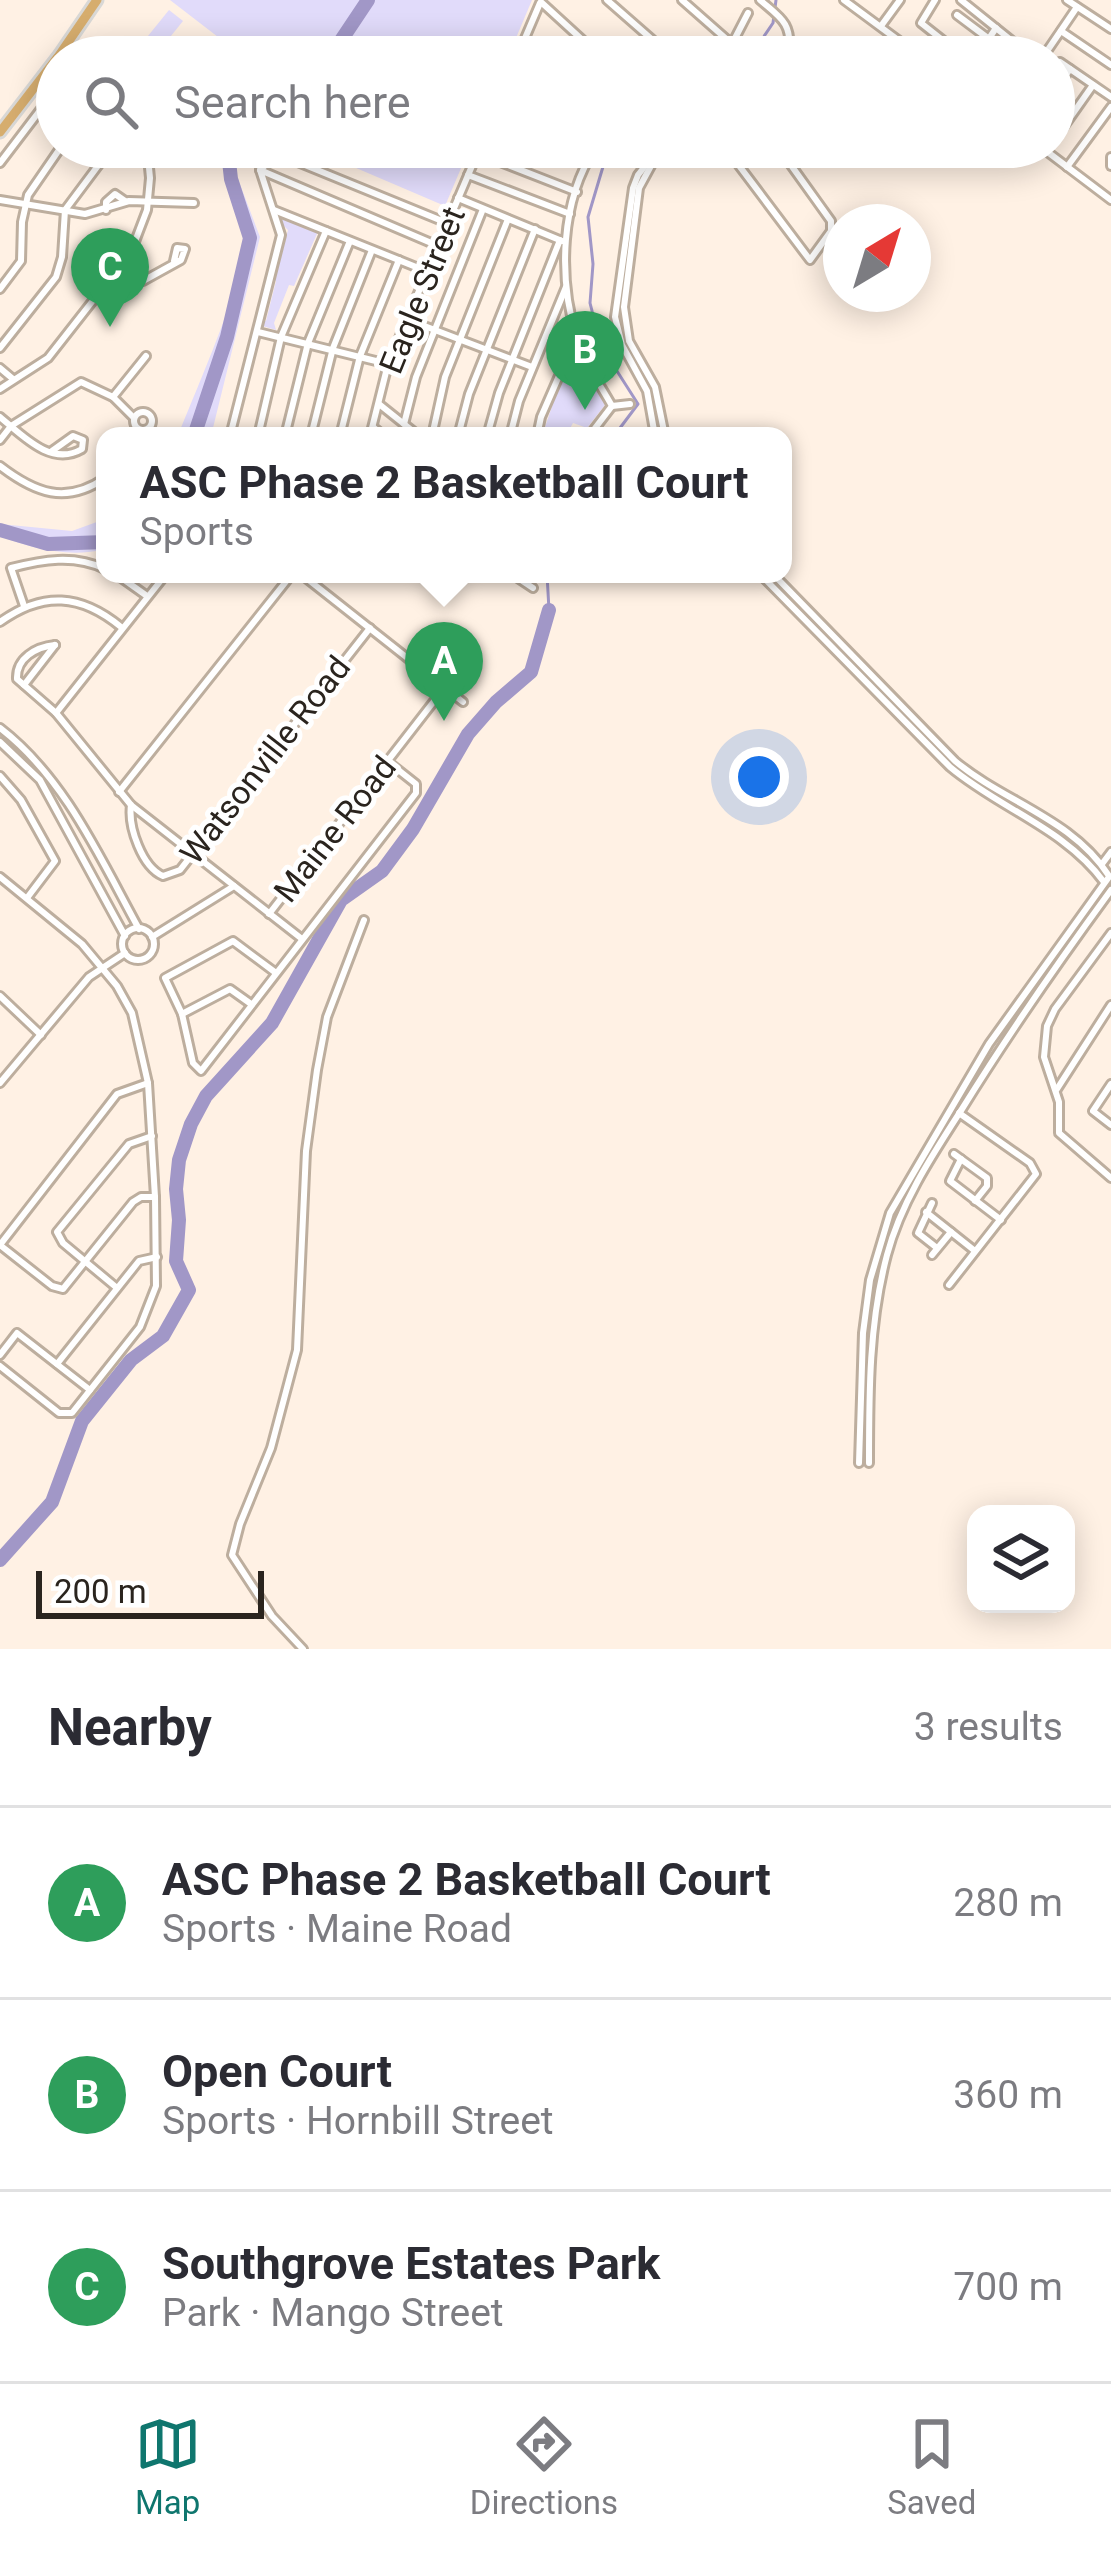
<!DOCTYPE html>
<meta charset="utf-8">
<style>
:root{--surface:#fff;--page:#f7f7f7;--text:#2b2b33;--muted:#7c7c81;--line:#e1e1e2;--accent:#0f766e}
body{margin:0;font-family:Roboto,sans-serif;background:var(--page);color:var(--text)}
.controls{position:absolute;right:36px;bottom:36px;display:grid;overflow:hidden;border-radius:24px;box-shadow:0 6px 30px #0003}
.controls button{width:108px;height:108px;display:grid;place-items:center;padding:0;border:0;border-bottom:3px solid var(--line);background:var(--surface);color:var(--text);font:60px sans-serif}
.compass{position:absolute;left:823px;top:204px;width:108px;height:108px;border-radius:50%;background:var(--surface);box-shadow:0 6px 30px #0003;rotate:38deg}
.scale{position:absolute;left:36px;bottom:30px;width:228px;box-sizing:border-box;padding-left:12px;border:6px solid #2a241e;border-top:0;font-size:33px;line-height:42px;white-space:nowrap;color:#2a241e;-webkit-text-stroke:9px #fff;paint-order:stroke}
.you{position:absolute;left:759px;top:777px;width:42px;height:42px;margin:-30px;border:9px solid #fff;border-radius:50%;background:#1a73e8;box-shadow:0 0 0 18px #1a73e833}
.badge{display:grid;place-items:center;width:78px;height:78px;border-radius:50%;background:var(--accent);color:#fff;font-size:39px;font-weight:700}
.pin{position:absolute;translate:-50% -99px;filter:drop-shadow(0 3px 6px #0008)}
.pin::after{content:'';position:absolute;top:63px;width:42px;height:36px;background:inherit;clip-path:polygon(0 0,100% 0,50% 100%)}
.popup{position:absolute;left:96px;top:427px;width:696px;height:156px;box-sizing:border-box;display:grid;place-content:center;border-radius:24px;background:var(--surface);filter:drop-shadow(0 3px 9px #0005);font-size:39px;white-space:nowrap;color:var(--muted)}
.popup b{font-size:45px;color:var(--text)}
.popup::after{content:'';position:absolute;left:50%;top:100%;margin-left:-24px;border:24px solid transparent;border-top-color:var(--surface)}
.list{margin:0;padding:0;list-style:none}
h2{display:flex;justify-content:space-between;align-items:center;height:156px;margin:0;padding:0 48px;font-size:51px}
h2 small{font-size:39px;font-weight:400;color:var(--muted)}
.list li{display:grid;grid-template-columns:78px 1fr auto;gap:36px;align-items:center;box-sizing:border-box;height:192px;padding:0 48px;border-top:3px solid var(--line)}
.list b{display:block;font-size:45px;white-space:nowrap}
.list p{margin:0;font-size:39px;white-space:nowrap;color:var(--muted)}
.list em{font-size:39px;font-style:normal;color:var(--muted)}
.icon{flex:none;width:66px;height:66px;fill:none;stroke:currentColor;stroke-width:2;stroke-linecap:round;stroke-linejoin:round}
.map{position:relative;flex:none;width:1111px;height:1649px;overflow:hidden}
.search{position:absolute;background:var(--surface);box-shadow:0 6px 30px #0003;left:36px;right:36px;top:36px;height:132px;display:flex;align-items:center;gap:30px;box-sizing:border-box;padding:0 42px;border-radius:66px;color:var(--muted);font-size:45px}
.sheet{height:732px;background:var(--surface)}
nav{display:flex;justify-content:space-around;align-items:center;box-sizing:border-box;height:168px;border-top:3px solid var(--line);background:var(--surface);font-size:33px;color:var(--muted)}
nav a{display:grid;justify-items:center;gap:6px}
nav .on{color:var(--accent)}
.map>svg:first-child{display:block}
.green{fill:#e1dbfa}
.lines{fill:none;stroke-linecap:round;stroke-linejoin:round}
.stream{stroke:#a197c7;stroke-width:3}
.river{stroke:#a197c7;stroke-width:14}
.street-casing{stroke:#bdae9e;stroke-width:12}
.primary-casing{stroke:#d9d8d6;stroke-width:15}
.street{stroke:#fff;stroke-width:6}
.primary{stroke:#d6ad6e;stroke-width:9}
.labels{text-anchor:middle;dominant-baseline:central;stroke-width:10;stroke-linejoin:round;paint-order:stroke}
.street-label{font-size:33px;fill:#2a241e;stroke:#fff}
</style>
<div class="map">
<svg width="1111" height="1649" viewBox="0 0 1111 1649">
<rect width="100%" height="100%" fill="#fff1e4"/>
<g class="green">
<path d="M170 0H532L508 57H244Z"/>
<path d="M169 10 183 21 154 57H131Z"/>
<path d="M229 147H255L232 163 260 237 211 436H178C195 391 250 272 245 229 241 199 220 178 229 147Z"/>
<path d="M307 147H470L445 206Z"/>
<path d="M280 212 320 227 294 286 289 285 274 323 276 330 259 325V321H266L276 281 271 278 276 256 281 257 288 230 281 223Z"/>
<path d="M573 344 605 405 587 428 573 423 566 436H542Z"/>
<path d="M105 519V549C71 558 32 549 0 536V524L72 531Z"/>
</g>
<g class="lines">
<g class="stream">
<path d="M750 57 773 23 776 0"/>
<path d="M614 436 638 404 601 346 590 303 593 264 588 217 605 160 620 147"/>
<path d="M547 574 549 610"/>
</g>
<g class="river">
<path d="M330 57 368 0"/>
<path d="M194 436 227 337 250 238 231 179 229 161 242 147"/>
<path d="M0 530 48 544 105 542"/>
<path d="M0 1560 52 1502 82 1421 131 1360 163 1336 189 1290 176 1261 179 1220 176 1189 179 1160 191 1124 206 1096 272 1023 341 900 382 871 413 829 468 734 496 702 531 672 549 610"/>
</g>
<defs>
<g id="street">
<path d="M607 0 672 57"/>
<path d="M682 0 732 44"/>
<path d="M760 0C781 18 792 23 789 52"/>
<path d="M844 0 921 57"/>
<path d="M935 0 921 23 964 57"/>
<path d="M961 0 1032 57"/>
<path d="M1067 0 1111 29"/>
<path d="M541 2 601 57"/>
<path d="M957 15 989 39"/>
<path d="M881 26 900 0"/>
<path d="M1061 31 1111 65"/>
<path d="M982 49 996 28"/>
<path d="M517 57 540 3"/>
<path d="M717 57 732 44 748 13"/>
<path d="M776 57 781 51 789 52"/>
<path d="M1043 57 1077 7"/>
<path d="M1060 62 1111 97"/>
<path d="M1054 92 1070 69"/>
<path d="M1054 122 1062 129 1093 85"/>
<path d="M725 147 810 260 831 231V221L778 147"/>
<path d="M1041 147 1111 200"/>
<path d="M148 153 186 148"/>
<path d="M477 153 577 192"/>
<path d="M1111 157V166"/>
<path d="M0 163 57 88"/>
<path d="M1067 167 1111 107"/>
<path d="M260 170 436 245"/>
<path d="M468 175 570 214"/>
<path d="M458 198 562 241"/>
<path d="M0 200 85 214 129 201 194 203"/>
<path d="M106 210V202L115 194 125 201"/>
<path d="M274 210 426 271"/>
<path d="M119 268 143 281 181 260 185 249 177 248 174 261"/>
<path d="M110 277 101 265 104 259 113 256 123 263"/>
<path d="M0 289 21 261 22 222 28 195 61 147"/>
<path d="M406 319 532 367"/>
<path d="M258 332 388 364"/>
<path d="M0 348 56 277 62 257 65 210 112 147"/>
<path d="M0 368 13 379"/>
<path d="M0 389 48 358 131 252 147 210 150 178 147 147"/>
<path d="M113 397 146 356"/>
<path d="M379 404 419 436"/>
<path d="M612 406 630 404"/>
<circle cx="143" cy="421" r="9"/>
<path d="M0 417C23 436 51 467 82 449L83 440 73 436 52 451"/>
<path d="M404 424 416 377 483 209"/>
<path d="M373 427 384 436"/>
<path d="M230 436 281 235 260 170 278 154 447 223"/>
<path d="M258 436 281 337 326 231"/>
<path d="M285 436 308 343 350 241"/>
<path d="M311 436 333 348 372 250"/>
<path d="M340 436 360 356 399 260"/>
<path d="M370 436 388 364 480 147"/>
<path d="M432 436 445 377 508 219"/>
<path d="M458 436 469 394 535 229"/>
<path d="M487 436 499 393 560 240"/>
<path d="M510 436 519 401 566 287"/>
<path d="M537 436 541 417 576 337"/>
<path d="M589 436 612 406C600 384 584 363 577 339 558 278 560 201 596 147"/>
<path d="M655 436 647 391 622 345 615 317 633 188 638 175 660 147"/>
<path d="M665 436 655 387 629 341 624 307 639 188 652 164 672 147"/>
<path d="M0 440 11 426 81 382 113 397 134 418"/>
<path d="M0 466C35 493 66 505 105 478"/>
<path d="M116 574 147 596"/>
<path d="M301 574 463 702"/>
<path d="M512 574 533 588"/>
<path d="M760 574 950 767C1000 809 1064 828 1104 882"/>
<path d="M773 574 955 761C1004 802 1073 819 1109 876"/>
<path d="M24 606 11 568C42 560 74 554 105 569"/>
<path d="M0 622C43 591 81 594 121 627"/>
<path d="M55 645C36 647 16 658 17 679L56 713 131 805 302 939"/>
<path d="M24 685 55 645"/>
<path d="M56 713 166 574"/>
<path d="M0 728C65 778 100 858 139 929"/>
<path d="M0 742 40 780 125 936"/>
<path d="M0 776 21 800 55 861 27 898"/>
<path d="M119 792 292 574"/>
<path d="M131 805C128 827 142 867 163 876L180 870 370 628"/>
<path d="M1102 864 1111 852"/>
<path d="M0 877 82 944 117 986 132 1013 148 1083 155 1197 156 1286 140 1327 72 1413H59L0 1366"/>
<path d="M269 914 445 687"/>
<circle cx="138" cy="944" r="16"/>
<path d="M1111 933 1055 1009 1047 1026 1044 1057 1059 1102V1133L1111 1178"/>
<path d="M152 937 234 886"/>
<path d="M276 973 233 941 165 978 182 1014 193 1063 201 1071 416 793V784L387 761"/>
<path d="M0 996 41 1035"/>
<path d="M182 1014 230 989 251 1004"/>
<path d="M0 1083 89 977 125 953"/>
<path d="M1111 1084 1093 1111 1111 1125"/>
<path d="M1057 1089 1111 1005"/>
<path d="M954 1154 987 1178V1186L975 1201"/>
<path d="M961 1159 950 1181 1001 1220"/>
<path d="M932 1203 918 1233 937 1248"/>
<path d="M926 1212 975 1251"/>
<path d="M0 1245 117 1094 148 1083"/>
<path d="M0 1245 52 1286 63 1289 133 1202 141 1197H155"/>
<path d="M932 1255 951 1232"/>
<path d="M949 1285 1036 1174 1030 1163 959 1113"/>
<path d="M117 1288 63 1243 57 1232 129 1144 152 1136"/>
<path d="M0 1355 17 1333 90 1390"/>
<path d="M57 1364 139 1261 157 1257"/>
<path d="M859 1463 863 1333 870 1280 890 1213 989 1044 1109 877"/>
<path d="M869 1463C869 1392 869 1323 887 1255 901 1202 933 1154 962 1109 1009 1033 1059 961 1111 890"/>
<path d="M303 1649 272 1616 232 1555 240 1524 271 1448 297 1350 306 1151 317 1070 327 1017 364 920"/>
</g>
<g id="primary">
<path d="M58 57 97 0"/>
<path d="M0 132 57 58"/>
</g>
</defs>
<use href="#street" class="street-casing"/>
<use href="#primary" class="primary-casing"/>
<use href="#street" class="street"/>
<use href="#primary" class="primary"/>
</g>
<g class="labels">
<g class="street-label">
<text transform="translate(422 290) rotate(-68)">Eagle Street</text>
<text transform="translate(265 760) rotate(-52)">Watsonville Road</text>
<text transform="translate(335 829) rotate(-52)">Maine Road</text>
</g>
</g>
</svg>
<div class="controls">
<button><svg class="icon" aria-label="layers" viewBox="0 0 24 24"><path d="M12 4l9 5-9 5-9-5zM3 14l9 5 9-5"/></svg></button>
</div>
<svg class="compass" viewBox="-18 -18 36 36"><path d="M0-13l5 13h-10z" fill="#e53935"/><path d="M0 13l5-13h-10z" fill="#7c7c81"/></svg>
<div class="scale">200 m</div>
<div class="you"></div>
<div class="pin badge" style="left:444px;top:721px;background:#2e9e5b">A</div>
<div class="popup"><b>ASC Phase 2 Basketball Court</b>Sports</div>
<div class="pin badge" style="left:585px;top:410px;background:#2e9e5b">B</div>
<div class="pin badge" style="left:110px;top:327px;background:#2e9e5b">C</div>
<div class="search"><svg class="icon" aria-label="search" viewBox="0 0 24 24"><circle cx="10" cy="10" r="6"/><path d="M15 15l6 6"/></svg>Search here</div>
</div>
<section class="sheet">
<h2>Nearby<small>3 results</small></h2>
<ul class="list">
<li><span class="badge" style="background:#2e9e5b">A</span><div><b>ASC Phase 2 Basketball Court</b><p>Sports · Maine Road</p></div><em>280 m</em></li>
<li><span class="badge" style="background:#2e9e5b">B</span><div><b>Open Court</b><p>Sports · Hornbill Street</p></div><em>360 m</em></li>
<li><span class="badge" style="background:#2e9e5b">C</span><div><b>Southgrove Estates Park</b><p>Park · Mango Street</p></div><em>700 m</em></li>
</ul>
</section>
<nav>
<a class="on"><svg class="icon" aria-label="map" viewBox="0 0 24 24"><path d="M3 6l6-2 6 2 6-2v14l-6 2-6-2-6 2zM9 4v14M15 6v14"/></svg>Map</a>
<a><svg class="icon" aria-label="directions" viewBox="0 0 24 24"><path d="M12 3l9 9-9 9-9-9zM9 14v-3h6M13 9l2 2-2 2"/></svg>Directions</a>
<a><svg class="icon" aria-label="saved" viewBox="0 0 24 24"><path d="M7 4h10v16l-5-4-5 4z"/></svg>Saved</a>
</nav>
